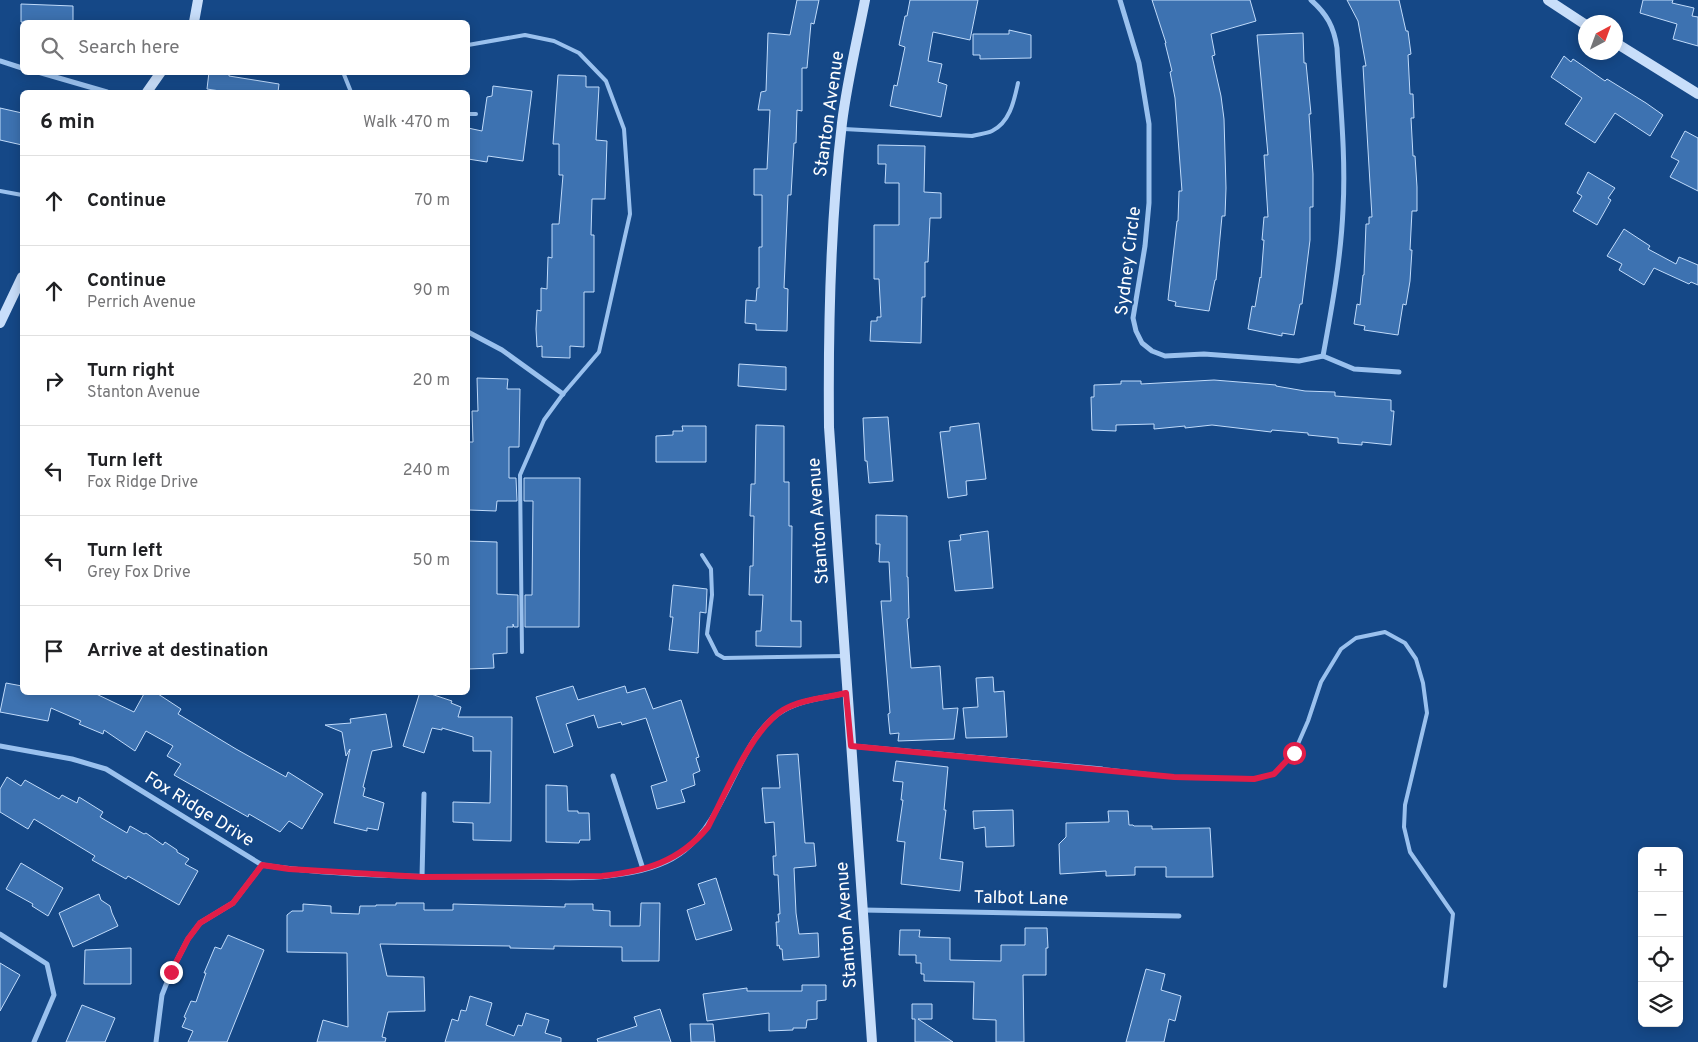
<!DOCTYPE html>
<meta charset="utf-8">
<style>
:root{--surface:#fff;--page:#f2f2f2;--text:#202124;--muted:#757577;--line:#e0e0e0}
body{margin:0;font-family:Overpass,sans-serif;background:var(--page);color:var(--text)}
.controls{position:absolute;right:15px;bottom:15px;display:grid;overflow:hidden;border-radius:8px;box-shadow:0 2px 12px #0003}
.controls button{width:45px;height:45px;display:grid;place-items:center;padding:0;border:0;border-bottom:1px solid var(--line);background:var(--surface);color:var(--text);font:25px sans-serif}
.compass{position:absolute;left:1578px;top:15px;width:45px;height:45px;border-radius:50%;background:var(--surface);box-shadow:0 2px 12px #0003;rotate:41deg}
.stop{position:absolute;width:15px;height:15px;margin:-11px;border:4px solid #e11d48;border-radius:50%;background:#fff}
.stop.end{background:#e11d48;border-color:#fff;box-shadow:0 1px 5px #0008}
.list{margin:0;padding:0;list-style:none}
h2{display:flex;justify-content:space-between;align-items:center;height:65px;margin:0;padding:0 20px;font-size:21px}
h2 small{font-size:16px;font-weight:400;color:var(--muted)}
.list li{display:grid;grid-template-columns:32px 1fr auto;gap:15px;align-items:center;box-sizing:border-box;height:90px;padding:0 20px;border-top:1px solid var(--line)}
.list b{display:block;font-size:19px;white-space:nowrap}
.list p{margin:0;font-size:16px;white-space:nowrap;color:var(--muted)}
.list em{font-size:16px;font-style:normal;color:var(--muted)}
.icon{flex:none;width:28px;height:28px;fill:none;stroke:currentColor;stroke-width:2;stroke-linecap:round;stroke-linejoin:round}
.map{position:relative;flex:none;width:1698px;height:1042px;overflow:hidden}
.search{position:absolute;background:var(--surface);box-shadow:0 2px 12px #0003;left:20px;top:20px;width:450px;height:55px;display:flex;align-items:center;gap:12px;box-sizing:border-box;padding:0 18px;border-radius:8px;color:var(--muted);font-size:19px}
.panel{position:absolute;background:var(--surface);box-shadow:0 2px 12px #0003;left:20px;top:90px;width:450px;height:605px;border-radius:8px}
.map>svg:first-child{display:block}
.building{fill:#3d72b1;stroke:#c0dbfb}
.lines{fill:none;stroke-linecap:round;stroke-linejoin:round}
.lane{stroke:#9ac1ee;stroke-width:4}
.street{stroke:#9ac1ee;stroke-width:5}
.secondary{stroke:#c8defa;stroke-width:10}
.route{stroke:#e11d48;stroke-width:6}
.labels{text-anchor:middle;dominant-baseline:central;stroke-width:4;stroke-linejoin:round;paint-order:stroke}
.street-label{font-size:18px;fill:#fff;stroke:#154887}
</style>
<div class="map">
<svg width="1698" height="1042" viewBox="0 0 1698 1042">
<rect width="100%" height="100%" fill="#154887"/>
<g class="building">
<path d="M797 0H819L814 24 811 23 807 68H802V111L797 110 796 143H794L791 195H788L784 288 788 289 787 331 756 330V324L745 323 746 300 756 301 757 288H759V247H762V195H754V169H767L770 110H758L761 92 766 91 768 33 790 35Z"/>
<path d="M910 0H978L970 40 933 32 928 61 942 64 938 82 947 85 941 117 890 106 894 85 897 86 905 47 899 45 905 16H907Z"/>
<path d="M1152 0H1250L1256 21 1211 34 1215 55 1212 56 1221 96 1224 119 1226 188 1225 216H1222L1216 280H1215L1209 311 1175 306 1176 302 1168 300 1177 221H1178L1179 191H1182L1175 98 1170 72 1172 71 1165 43H1166Z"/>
<path d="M1347 0H1399L1406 31H1408L1411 54 1408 55 1410 94H1413L1414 118H1411L1413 156H1415L1417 187V211H1412L1410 250H1412L1410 281 1406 305 1403 304 1398 335 1364 330 1365 326 1354 324 1357 304 1360 305 1363 275H1364L1366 224H1369V217H1372L1363 66H1366L1358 21Z"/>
<path d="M1643 0H1673L1672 3 1694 8 1692 16 1698 17V46L1673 39 1677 24 1640 13Z"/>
<path d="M21 4 73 6V22H21Z"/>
<path d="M1009 30 1031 35V58L980 59V55H973V34H1009Z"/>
<path d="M1303 33 1304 63H1306L1311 114H1309L1313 174V207H1310V240L1302 304H1300L1294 335 1282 333V336L1248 329 1252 306 1255 307 1260 277 1261 278 1264 240H1262L1264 217H1268L1264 155H1268L1257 35Z"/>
<path d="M1564 56 1571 62 1573 59 1605 81 1607 79 1646 103 1663 115 1650 136 1615 113 1595 143 1565 124 1582 98 1551 77Z"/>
<path d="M209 72H229V76L279 84 278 92H220V91L207 89Z"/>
<path d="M558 75 586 76V87H599L596 140 607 141 605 199H592L591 235H594V292H584V347L570 346V358L542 357V346L537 347 536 329 537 310 541 311V288L547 289 548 257 552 258V224H559L563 175H559V144H553Z"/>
<path d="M493 86 532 91 523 161 488 156 487 162 468 159V128L482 131 487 97 492 96Z"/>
<path d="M0 108 22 113V145L0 140Z"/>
<path d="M1685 131 1698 138V191L1670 177 1679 161 1671 157Z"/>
<path d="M878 145 925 146 924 192 941 193V218H930L928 262H925V297H922L921 343 870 341 871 321H877V317H881L879 279H874V225H899V183H885L886 164H878Z"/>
<path d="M1588 172 1615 188 1608 198 1611 200 1597 225 1573 211 1582 196 1577 193Z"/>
<path d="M1624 229 1650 246 1648 249 1676 264 1679 257 1698 265V285L1691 282 1689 284 1654 268 1644 285 1619 270 1622 264 1607 256Z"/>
<path d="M739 364 786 367V390L738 386Z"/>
<path d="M477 378 508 379 507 389H520L519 447H509V478H516L517 501H497L496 511 469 510 468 442H473L472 411H478Z"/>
<path d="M1214 380 1276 385V386L1305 391 1335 392V396L1391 400V411H1394L1391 445 1362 442V445L1338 443V438L1308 435V433L1272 430 1271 432 1212 425 1185 428V426L1154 429V424L1116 425V431L1092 430 1091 397H1094V385L1121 384V381H1141V384Z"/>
<path d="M888 417 893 481 869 483 867 461H865L863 418Z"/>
<path d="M979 423 986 479 966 481 967 495 948 498 940 432 950 431V427Z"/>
<path d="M756 425 784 426V482H789V526H792L791 621H801V647L756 646V631H761L763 595H749L750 566H753L754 516H750L751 484H755Z"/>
<path d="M682 426H706V462H656V436L673 435V431H683Z"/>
<path d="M524 478H580L579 627H525V595H532L533 501H524Z"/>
<path d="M876 515 907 516V577H908L909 618 907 619 911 668 940 666 943 709 958 708 954 739 898 741 899 733 890 734 888 714 890 713 881 601H891L889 562H879L880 544H876Z"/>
<path d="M988 531 993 588 955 591 949 541 961 540 960 535Z"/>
<path d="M468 541 497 542V594L518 595V627H514L513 624V627H507V653L493 654 494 668 468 669Z"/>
<path d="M673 585 707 589 706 613 700 612 698 653 669 650 673 617H670Z"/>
<path d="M993 677 994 692 1004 691 1007 737 966 738 963 708 978 707 976 678Z"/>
<path d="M6 683 22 686V692H92L134 712 145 692H155L181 709 178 714 236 749 286 777 288 772 323 794 302 829 289 821 280 832 249 814 248 817 174 775 181 764 167 756 173 746 146 731 135 751 104 730 103 734 79 724 81 721 51 708 48 721 0 712Z"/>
<path d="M573 686 578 700 625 686 627 693 645 688 653 709 681 700 699 757 696 758 700 771 693 774 695 785 681 790 685 802 657 809 651 786 667 781 646 718 622 725 621 722 598 728 594 715 566 724 573 746 554 753 536 697Z"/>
<path d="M420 692H425L452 701 451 703 461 707 458 717H512L511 841 473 840V823L453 822V802L490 803 491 751H473V737L442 728V730L432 728 424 753 403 746Z"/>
<path d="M386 714 392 747 372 751 363 787 365 788 363 796 384 803 378 830 367 828V831L334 823 350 749 346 756 342 732 325 725 351 723 350 719Z"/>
<path d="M798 754 805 843H814L816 866 794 868 796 913 799 934 818 933 819 957 783 960 782 949H780L779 945 777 946V938L776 922H779L778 914H780L778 875H774L773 856H776L774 822 765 823 762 788H780L777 755Z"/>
<path d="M896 761 948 767 944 810H946L940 859 963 862 960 891 901 884 905 842 897 841 903 800H901L903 782 893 781Z"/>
<path d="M7 777 21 786 25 780 59 799 62 795 77 803 79 797 103 812 100 817 127 833 130 826 144 834 146 833 163 845 165 842 177 850V852L189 859 185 864 198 871 179 905 128 876 126 879 92 860 95 856 34 819 28 829 0 812V789Z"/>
<path d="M546 785 567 786 568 811H578V813H589L590 840H580L579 843 546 842Z"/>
<path d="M1013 810 1014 846 986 847 985 827 974 829 973 811Z"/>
<path d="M1108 811H1128L1129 825H1133L1134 826H1152V829L1210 828 1213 877H1166V867H1135V875L1106 876V871L1060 874 1059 844 1066 837V823L1109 822Z"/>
<path d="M21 863 63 888 48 916 32 906 33 904 6 889Z"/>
<path d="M716 878 732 930 696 940 687 910 705 904 698 884Z"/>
<path d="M99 894 101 900 110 906 112 913 118 926 73 947 59 913Z"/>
<path d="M396 903H424V910H453V904L565 907V904H593V910L610 911V926H640L641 903H660L659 961H622V947L554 946V949L510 948V946L380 944 387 976 424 977 425 1011 388 1012 382 1037 386 1038 385 1042H317L323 1020 348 1027 347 953 287 952V915L292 911H303V904L331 906V913L359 914 360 906H376V905H396Z"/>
<path d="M1025 928H1047L1048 948H1046V975H1023L1024 1042H996V1020L973 1019 974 982 924 981V974H921V963H916V955H899L900 930H920L919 937 950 938V960L1001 961V945H1025Z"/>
<path d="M228 935 264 950 227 1042H188L193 1031 182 1027 186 1018 184 1017 191 1001 196 1002 206 973H204L215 947 221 949Z"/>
<path d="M131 948V984H84L85 950Z"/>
<path d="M0 963 20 975 0 1011Z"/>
<path d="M1146 969 1165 974 1161 990 1181 996 1175 1021 1169 1019 1164 1042H1126Z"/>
<path d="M802 985H826V1000L817 1001V1019L807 1020 806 1028H793V1030L769 1031V1013L707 1021 703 994 747 988V991H802Z"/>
<path d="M470 996 492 1003 486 1025 514 1036 518 1025 522 1026 526 1013 549 1020 545 1033 561 1038V1042H445L452 1019 458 1021 461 1010 466 1011Z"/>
<path d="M912 1004H932V1019H918L953 1042H915V1019H912Z"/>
<path d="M82 1005 115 1018 105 1042H66Z"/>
<path d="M660 1009 671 1042H598L597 1039 637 1026 634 1017Z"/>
<path d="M690 1024H713L715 1042H691Z"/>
</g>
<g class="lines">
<g class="lane">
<path d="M468 45 525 35 554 41 579 53 606 81 624 129 630 214 599 352 563 394 544 420 520 475 522 652"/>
<path d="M343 72 351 92"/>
<path d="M468 114H476"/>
<path d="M844 129 972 136C978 134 986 134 992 131 1010 122 1014 101 1018 83"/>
<path d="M0 191 22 195"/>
<path d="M702 555 711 569 712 595 707 634 717 654 724 658 844 656"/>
<path d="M1102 769 1174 777 1254 779 1274 774 1294 753 1308 721 1321 682 1341 649 1356 638 1385 632 1405 643 1416 659 1423 683 1427 713 1405 805 1404 827 1410 852 1453 914 1445 986"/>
</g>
<g class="street">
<path d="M1120 0 1139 63 1149 124V203L1145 246 1133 318 1136 331 1142 343 1152 351 1165 356 1204 354 1299 361 1323 356 1354 369 1399 372"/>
<path d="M1311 0C1327 14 1334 27 1337 48 1340 101 1346 155 1343 209 1341 258 1332 307 1323 356"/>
<path d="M0 61 22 68"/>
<path d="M38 72 107 92"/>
<path d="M468 332 502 350 563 394"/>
<path d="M0 746 72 759 106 769 262 865C346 877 431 877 516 877 550 877 588 880 622 874 643 871 668 864 685 850 729 815 739 735 784 710 803 699 826 698 846 693"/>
<path d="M852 746 1102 769"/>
<path d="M613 776 643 869"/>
<path d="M422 877 424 794"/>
<path d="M863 910 1179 916"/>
<path d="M0 934 47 964 54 995 34 1042"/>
<path d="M156 1042 162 995 171 972 188 939 200 923 233 903 262 865"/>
</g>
<g class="secondary">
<path d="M865 0C857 41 847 82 842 123 830 224 828 326 829 427L872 1042"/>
<path d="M1548 0 1586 25"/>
<path d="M194 22 198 0"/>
<path d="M1616 43 1698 94"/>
<path d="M147 92 161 72"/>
<path d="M0 323 22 277"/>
</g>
</g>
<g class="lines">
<path class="route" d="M171 972 188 939 200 923 233 903 262 865 289 869 422 877 602 876C646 871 679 862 708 827 726 793 751 730 783 710 801 699 826 698 846 693L851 746 1174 777 1254 779 1274 774 1294 753"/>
</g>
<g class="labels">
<g class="street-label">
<text transform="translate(830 114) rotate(-82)">Stanton Avenue</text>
<text transform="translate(1129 261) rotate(-83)">Sydney Circle</text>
<text transform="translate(819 521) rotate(-94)">Stanton Avenue</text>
<text transform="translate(199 810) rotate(32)">Fox Ridge Drive</text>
<text transform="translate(1021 899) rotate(1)">Talbot Lane</text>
<text transform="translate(847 925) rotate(-94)">Stanton Avenue</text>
</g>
</g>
</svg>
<div class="controls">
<button>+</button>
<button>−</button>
<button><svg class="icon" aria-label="locate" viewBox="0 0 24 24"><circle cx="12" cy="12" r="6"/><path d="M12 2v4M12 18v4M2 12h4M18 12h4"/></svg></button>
<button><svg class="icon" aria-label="layers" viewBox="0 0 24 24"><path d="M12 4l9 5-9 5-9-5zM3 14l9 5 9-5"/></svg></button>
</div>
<svg class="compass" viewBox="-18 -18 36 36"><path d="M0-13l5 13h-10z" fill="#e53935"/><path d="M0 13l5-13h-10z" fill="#757577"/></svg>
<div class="stop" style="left:1294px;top:753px"></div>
<div class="stop end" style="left:171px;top:972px"></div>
<div class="search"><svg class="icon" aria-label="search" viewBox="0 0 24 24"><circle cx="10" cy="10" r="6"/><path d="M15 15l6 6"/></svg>Search here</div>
<section class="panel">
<h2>6 min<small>Walk · 470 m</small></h2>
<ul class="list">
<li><svg class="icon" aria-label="ahead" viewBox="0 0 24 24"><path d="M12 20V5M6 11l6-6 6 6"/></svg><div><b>Continue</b></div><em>70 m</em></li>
<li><svg class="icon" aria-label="ahead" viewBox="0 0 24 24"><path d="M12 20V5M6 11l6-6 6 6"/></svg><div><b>Continue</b><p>Perrich Avenue</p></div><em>90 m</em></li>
<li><svg class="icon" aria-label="right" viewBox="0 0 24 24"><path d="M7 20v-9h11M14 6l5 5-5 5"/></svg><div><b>Turn right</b><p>Stanton Avenue</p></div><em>20 m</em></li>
<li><svg class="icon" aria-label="left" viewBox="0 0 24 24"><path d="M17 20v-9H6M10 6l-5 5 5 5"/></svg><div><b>Turn left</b><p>Fox Ridge Drive</p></div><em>240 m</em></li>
<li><svg class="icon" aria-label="left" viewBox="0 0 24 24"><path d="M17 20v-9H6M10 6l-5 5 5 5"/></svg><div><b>Turn left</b><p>Grey Fox Drive</p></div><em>50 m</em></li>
<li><svg class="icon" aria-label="arrive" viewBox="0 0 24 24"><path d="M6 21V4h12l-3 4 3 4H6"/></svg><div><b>Arrive at destination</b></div></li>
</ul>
</section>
</div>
